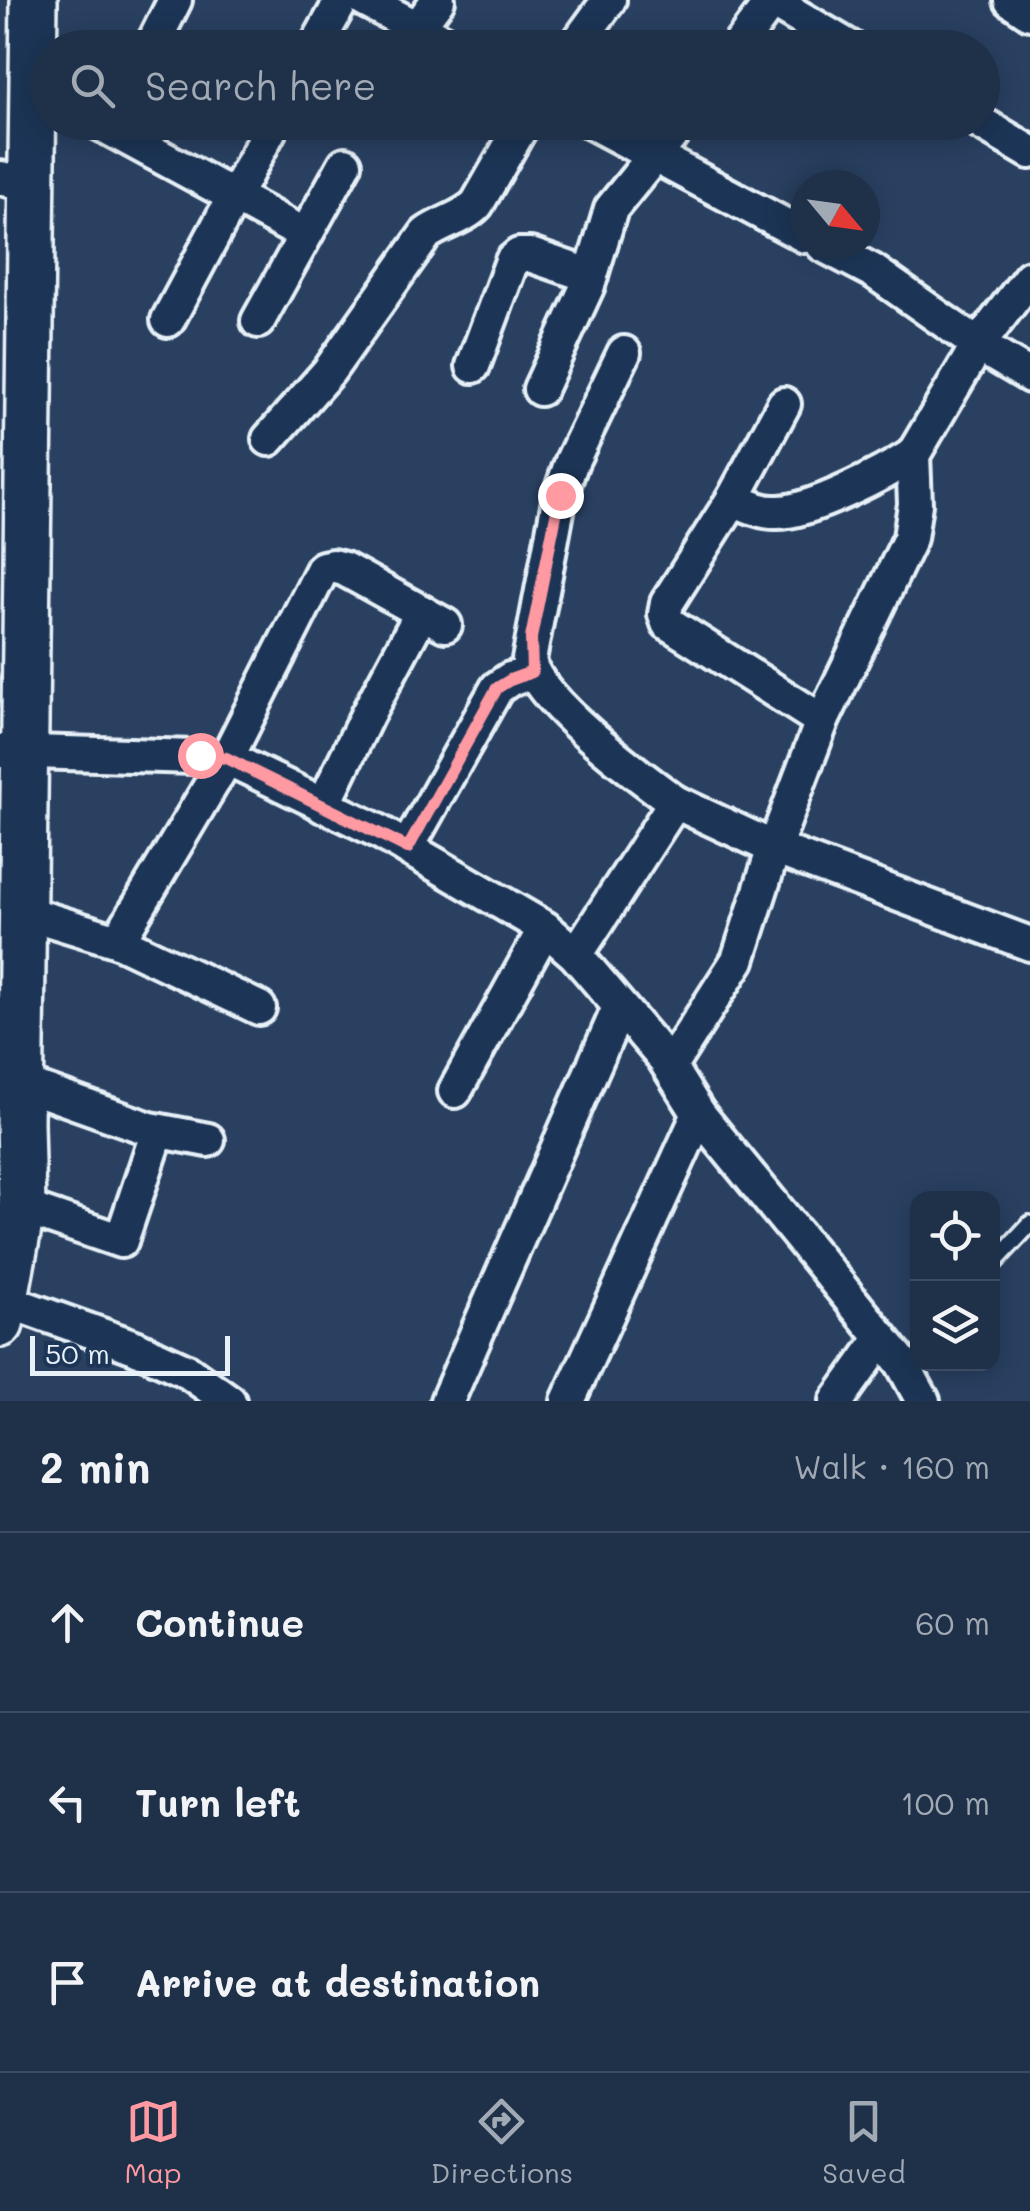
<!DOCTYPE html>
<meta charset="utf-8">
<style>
:root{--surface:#1f3049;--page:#2c3c53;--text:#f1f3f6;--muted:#a1a9b4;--line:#3c4b61;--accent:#ff9aa2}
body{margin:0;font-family:Mali,sans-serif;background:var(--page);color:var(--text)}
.controls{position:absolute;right:30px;bottom:30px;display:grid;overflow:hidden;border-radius:20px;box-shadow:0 5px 25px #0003}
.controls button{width:90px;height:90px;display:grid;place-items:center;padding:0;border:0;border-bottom:2px solid var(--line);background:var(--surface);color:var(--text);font:50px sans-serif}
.compass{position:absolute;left:790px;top:170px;width:90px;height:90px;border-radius:50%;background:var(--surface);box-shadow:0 5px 25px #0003;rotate:119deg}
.scale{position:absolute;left:30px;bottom:25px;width:200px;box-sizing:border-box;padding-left:10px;border:5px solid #e8f1f8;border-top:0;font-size:28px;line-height:35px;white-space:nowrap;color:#e8f1f8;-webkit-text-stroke:8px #1d3557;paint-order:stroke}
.stop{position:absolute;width:30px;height:30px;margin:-22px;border:8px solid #ff9aa2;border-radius:50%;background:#fff}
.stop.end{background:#ff9aa2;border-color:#fff;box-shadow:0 2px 10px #0008}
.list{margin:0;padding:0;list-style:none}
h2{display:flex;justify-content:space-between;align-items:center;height:130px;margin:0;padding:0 40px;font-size:42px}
h2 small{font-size:32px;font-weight:400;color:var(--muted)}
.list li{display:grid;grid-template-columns:65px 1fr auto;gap:30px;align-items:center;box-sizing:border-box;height:180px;padding:0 40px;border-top:2px solid var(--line)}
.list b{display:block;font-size:38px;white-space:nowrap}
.list em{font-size:32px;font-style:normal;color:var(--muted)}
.icon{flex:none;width:55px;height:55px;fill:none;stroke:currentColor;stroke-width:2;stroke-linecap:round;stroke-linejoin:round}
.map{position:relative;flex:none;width:1030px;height:1401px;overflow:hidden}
.search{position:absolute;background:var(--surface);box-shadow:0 5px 25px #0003;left:30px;right:30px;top:30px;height:110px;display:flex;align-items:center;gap:25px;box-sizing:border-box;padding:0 35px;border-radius:55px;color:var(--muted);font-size:38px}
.sheet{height:670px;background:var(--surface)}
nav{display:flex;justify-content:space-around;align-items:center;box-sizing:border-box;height:140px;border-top:2px solid var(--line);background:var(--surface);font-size:28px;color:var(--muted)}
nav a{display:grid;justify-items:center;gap:5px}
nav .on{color:var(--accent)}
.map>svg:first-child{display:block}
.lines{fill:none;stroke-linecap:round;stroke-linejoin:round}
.lane-casing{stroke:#e8f1f8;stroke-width:22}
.street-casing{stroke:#e8f1f8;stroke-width:40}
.secondary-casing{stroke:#e8f1f8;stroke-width:52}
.lane{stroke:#1d3557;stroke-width:15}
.street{stroke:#1d3557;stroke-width:32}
.secondary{stroke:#1d3557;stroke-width:45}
.route{stroke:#ff9aa2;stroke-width:12}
</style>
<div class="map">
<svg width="1030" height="1401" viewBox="0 0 1030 1401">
<rect width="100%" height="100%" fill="#294061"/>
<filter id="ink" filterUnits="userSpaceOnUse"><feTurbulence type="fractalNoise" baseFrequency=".01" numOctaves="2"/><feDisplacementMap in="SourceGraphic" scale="20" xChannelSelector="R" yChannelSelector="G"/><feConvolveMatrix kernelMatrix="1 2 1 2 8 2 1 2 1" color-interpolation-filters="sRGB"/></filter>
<g filter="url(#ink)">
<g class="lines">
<defs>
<path id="lane" d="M992 1265 1030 1224"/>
<g id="street">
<path d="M364 0 456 48"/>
<path d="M1011 0 1030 13"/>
<path d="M418 27 438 0"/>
<path d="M151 48 175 0"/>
<path d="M315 48 342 0"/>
<path d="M574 48 609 0"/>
<path d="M737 48 772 1 851 48"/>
<path d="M97 122 305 235"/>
<path d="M591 122 805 236"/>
<path d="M979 122 1030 152"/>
<path d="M0 178 32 185"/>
<path d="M823 245 873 271 978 345 1030 277"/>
<path d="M168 320 274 122"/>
<path d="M258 321 345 164"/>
<path d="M624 353 572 461 560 495 529 660C537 701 639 776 675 802"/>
<path d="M473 366 512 261 519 255H530L591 276"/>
<path d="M540 389 588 285 611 209 682 122"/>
<path d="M784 404 733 499 667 603 665 614 668 623 822 721"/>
<path d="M269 439 329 371 426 234C442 222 463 219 477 204L524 122"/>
<path d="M733 499C747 505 762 513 778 512 811 512 885 473 913 455"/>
<path d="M0 751 227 758 378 831 545 928 576 955 663 1057 699 1114 882 1338 902 1363 923 1401"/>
<path d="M323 806 367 715 422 612"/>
<path d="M407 848 497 688 510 679 532 673"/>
<path d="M24 912 118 941"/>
<path d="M576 955 675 802 774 848 1030 944"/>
<path d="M259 1008 118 941 227 758 323 568 332 566 344 569 445 625"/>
<path d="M670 1066 738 960 774 848 822 721 910 538 915 504 913 455 978 345 1030 376"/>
<path d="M21 1083 150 1129 208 1140"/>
<path d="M455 1091 545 928"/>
<path d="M22 1207 121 1241 158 1131"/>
<path d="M4 1300 135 1347 187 1371 229 1401"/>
<path d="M447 1401 619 1008"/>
<path d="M568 1401 699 1114"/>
<path d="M837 1401 882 1338"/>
</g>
<path id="secondary" d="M0 1324 22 1207 20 1122 34 0"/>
</defs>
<use href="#lane" class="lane-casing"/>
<use href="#street" class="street-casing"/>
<use href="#secondary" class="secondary-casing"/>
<use href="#lane" class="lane"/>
<use href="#street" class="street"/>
<use href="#secondary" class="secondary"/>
</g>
</g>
<g class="lines" filter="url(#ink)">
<path class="route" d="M200 755 226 758 408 848 497 688 510 680 532 672 531 638 560 495"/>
</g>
</svg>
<div class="controls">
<button><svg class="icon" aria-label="locate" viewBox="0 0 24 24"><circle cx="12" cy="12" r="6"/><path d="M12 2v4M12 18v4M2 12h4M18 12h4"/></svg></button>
<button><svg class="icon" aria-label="layers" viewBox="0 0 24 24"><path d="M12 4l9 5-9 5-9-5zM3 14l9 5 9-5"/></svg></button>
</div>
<svg class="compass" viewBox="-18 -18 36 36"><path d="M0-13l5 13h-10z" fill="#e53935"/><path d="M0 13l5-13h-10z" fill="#a1a9b4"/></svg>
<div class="scale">50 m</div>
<div class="stop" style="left:200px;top:755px"></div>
<div class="stop end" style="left:560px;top:495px"></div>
<div class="search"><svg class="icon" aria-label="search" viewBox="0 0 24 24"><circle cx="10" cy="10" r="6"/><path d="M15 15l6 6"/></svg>Search here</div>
</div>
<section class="sheet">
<h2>2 min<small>Walk · 160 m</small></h2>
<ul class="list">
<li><svg class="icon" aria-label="ahead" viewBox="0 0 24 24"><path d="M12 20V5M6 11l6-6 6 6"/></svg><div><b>Continue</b></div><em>60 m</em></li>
<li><svg class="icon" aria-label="left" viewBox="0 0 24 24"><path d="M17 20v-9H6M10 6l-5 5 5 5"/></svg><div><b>Turn left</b></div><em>100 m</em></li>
<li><svg class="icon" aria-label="arrive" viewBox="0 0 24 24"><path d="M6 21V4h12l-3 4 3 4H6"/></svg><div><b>Arrive at destination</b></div></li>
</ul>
</section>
<nav>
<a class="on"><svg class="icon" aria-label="map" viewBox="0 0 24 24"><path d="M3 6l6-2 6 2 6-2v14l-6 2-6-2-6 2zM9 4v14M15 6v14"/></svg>Map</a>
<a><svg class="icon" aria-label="directions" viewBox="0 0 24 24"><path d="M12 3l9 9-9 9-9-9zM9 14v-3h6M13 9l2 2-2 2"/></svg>Directions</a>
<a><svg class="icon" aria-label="saved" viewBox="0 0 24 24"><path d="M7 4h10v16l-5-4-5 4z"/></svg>Saved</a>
</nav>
